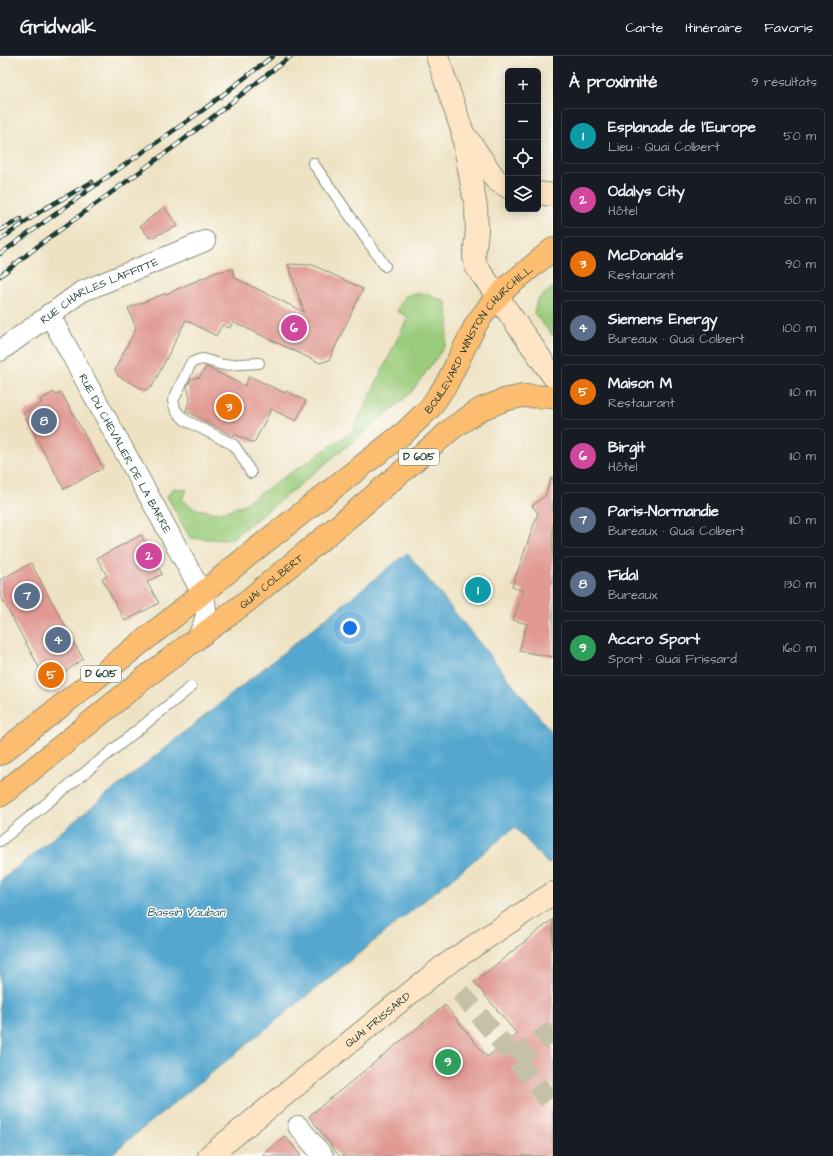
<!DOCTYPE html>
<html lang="fr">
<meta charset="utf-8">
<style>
:root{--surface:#171b24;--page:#242831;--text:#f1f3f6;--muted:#9ea1a6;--line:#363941;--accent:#1f6fb2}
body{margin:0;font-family:"Architects Daughter",sans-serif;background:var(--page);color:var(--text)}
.controls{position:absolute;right:12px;top:12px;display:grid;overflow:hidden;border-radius:6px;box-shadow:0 2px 10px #0003}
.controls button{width:36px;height:36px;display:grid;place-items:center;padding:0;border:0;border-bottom:1px solid var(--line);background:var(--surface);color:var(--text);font:20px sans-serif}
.you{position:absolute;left:350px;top:572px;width:14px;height:14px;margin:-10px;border:3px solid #fff;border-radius:50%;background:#1a73e8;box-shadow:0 0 0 6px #1a73e833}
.badge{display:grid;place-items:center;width:26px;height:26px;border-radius:50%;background:var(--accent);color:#fff;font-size:13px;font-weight:700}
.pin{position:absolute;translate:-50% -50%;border:2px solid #fff;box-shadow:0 1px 4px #0006}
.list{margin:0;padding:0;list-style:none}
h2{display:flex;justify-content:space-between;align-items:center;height:52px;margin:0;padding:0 16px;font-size:17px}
h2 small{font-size:13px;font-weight:400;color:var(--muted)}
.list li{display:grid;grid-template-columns:26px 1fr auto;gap:12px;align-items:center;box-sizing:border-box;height:56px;margin:0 8px 8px;padding:0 8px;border:1px solid var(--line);border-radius:6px}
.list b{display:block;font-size:15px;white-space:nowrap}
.list p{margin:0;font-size:13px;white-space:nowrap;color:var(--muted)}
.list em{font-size:13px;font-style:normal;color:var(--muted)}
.icon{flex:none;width:22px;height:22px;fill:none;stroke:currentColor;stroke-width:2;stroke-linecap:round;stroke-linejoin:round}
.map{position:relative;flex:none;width:553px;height:1100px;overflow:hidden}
header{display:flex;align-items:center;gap:24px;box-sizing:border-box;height:56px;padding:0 20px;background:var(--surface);border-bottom:1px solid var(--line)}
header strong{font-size:19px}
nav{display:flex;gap:22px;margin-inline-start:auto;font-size:14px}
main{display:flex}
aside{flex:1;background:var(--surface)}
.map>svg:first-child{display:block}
.green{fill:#9bcc7b;stroke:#5d8458}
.water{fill:#54a7cf;stroke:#3a7282}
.building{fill:#e09993}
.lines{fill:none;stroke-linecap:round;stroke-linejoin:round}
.street-tunnel{stroke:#c5c1a6;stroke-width:20;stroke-dasharray:20 10;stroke-linecap:butt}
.lane-casing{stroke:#86907c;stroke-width:12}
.street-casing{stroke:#86907c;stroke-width:22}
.secondary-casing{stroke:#86907c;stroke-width:24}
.primary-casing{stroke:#86907c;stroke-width:24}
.lane{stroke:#fff;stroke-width:10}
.street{stroke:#fff;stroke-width:20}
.secondary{stroke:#fee5c5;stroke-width:22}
.primary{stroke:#fdbd6f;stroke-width:22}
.rail-casing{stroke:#1f3d34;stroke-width:4.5}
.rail{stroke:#fdfcf7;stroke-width:3;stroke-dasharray:9;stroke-linecap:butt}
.labels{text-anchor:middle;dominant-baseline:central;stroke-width:3;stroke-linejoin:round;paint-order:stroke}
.shield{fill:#fdfcf7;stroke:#62766e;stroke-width:1}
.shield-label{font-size:10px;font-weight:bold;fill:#1f3d34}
.street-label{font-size:11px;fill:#1f3d34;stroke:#fdfcf7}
.water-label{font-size:12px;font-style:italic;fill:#32626a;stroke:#fdfcf7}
</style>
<header>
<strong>Gridwalk</strong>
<nav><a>Carte</a><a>Itinéraire</a><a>Favoris</a></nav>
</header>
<main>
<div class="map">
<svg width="553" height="1100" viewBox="0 0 553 1100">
<rect width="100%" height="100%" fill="#fdfcf7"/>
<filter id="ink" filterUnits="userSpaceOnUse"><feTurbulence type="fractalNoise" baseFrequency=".025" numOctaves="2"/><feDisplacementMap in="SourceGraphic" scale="8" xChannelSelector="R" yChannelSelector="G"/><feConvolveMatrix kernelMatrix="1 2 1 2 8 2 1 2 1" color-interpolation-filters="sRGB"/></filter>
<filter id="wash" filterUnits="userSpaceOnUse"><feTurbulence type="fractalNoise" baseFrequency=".012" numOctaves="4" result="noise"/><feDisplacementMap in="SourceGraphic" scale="16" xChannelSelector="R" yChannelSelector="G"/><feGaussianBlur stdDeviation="0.9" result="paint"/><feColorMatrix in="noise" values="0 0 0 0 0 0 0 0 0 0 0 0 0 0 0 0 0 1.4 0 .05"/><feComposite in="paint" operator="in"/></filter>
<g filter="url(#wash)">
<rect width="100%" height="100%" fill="#eee2c3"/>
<g class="green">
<path d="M553 231V280L534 257 537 244Z"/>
<path d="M411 238H425L446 246 449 265 445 290 410 338 297 431 230 484 190 482 167 440 174 432 187 434 182 443 193 452 217 457 241 450 353 375 408 261 397 255 404 241Z"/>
</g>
<path class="water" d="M407 497 553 678V804L548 808 515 771 109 1100H0V825Z"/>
<g id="blocks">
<g class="building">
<path d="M164 151 178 170 150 182 140 170Z"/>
<path d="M288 208 313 209 363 233 329 304 320 307 233 266 230 272 222 269 216 280 186 264 152 331 145 334 118 320 115 313 136 272 128 252 164 238H166L217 216 232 213 235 222 304 256Z"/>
<path d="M206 311 245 330 249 320 285 337 286 335 306 345 296 365 271 353 254 387 234 378 233 380 186 355 190 342 187 330 191 323 200 321Z"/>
<path d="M54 336 55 339 61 336 103 412 64 433 23 357 42 347 40 344Z"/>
<path d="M551 422H553V601L519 595 527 568 513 564 524 535 512 531 538 457 532 450 545 440Z"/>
<path d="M141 479 162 518 147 526 159 547 125 565 102 523 107 520 97 502Z"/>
<path d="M31 507 83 603 48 628 0 539V524Z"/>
<path d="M553 863V1100H339L309 1060 445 949 487 1001 517 978 474 926Z"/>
<path d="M285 1080 301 1100H261Z"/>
</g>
</g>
</g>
<g filter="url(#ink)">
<use href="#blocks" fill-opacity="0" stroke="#86907c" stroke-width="1"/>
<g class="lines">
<g class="street-tunnel">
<path d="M460 936 553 1049"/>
<path d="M515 1004 553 974"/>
</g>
<defs>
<g id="lane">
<path d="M313 107 385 210"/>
<path d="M251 417 241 399 234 389 185 364 176 355 173 345 191 307 198 304 203 303 223 309 259 307"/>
<path d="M0 785 191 631"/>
</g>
<g id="street">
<path id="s1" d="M49 258 202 537C210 556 205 567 196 584"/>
<path id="s2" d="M0 295 81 236 205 185"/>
<path d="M298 1070 323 1100"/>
</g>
<g id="secondary">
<path d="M437 0 462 74 476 151 477 174 474 201 476 210 553 320"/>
<path d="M467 82 496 124 508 131"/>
<path d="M538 137 553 139"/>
<path id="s3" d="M209 1100 441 912 553 837"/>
</g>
<g id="primary">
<path id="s4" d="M0 698 161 571 251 497 405 376 430 352 447 327 476 268 490 249 506 232 553 193"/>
<path id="s5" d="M0 740 147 620 246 546 356 455 454 371 481 353 504 344 523 340 553 341"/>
</g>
</defs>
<use href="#lane" class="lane-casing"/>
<use href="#street" class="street-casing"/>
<use href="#secondary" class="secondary-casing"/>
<use href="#primary" class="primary-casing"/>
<use href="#lane" class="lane"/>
<use href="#street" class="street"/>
<use href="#secondary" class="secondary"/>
<use href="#primary" class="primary"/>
<defs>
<g id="rail">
<path d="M0 174 21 163"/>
<path d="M0 184 44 153 92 126"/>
<path d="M0 198 93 131 203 54 273 0"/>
<path d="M0 220 38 190 178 88 291 0"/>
</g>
</defs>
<use href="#rail" class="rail-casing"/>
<use href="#rail" class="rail"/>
</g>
</g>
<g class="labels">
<g class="shield">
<rect x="399" y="393" width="40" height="16" rx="3"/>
<rect x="81" y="610" width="40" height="16" rx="3"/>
</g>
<g class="shield-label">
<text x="419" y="401">D 6015</text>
<text x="101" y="618">D 6015</text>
</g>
<g class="street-label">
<text stroke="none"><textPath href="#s2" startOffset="117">RUE CHARLES LAFFITTE</textPath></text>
<text stroke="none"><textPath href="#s4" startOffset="637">BOULEVARD WINSTON CHURCHILL</textPath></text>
<text stroke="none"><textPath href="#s1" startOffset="159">RUE DU CHEVALIER DE LA BARRE</textPath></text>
<text stroke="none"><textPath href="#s5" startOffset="346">QUAI COLBERT</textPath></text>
<text stroke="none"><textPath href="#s3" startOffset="217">QUAI FRISSARD</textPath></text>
</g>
<g class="water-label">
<text x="186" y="856">Bassin Vauban</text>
</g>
</g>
</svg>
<div class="controls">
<button>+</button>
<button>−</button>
<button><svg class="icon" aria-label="locate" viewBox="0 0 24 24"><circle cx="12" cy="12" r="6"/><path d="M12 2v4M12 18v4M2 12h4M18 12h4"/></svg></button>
<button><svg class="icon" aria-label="layers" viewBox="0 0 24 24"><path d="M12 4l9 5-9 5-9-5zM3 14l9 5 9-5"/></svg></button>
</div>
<div class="you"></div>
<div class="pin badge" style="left:478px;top:534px;background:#0f9aa8">1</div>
<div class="pin badge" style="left:149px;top:500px;background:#d1479c">2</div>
<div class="pin badge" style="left:229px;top:351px;background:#e8710a">3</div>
<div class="pin badge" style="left:58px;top:584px;background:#5c6f8a">4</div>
<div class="pin badge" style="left:51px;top:619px;background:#e8710a">5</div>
<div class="pin badge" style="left:294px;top:272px;background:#d1479c">6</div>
<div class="pin badge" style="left:27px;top:540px;background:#5c6f8a">7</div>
<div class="pin badge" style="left:44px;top:365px;background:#5c6f8a">8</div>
<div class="pin badge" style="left:448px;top:1006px;background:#2e9e5b">9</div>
</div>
<aside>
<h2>À proximité<small>9 résultats</small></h2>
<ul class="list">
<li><span class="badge" style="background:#0f9aa8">1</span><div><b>Esplanade de l'Europe</b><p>Lieu · Quai Colbert</p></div><em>50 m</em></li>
<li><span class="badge" style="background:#d1479c">2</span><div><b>Odalys City</b><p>Hôtel</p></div><em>80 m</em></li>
<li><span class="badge" style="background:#e8710a">3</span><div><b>McDonald's</b><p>Restaurant</p></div><em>90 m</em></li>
<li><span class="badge" style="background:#5c6f8a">4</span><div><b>Siemens Energy</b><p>Bureaux · Quai Colbert</p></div><em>100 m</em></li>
<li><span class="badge" style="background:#e8710a">5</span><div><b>Maison M</b><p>Restaurant</p></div><em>110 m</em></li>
<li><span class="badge" style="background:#d1479c">6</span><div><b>Birgit</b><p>Hôtel</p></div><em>110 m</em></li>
<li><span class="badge" style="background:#5c6f8a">7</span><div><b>Paris-Normandie</b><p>Bureaux · Quai Colbert</p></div><em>110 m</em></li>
<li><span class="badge" style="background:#5c6f8a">8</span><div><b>Fidal</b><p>Bureaux</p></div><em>130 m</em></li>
<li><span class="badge" style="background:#2e9e5b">9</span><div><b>Accro Sport</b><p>Sport · Quai Frissard</p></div><em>160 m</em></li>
</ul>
</aside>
</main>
